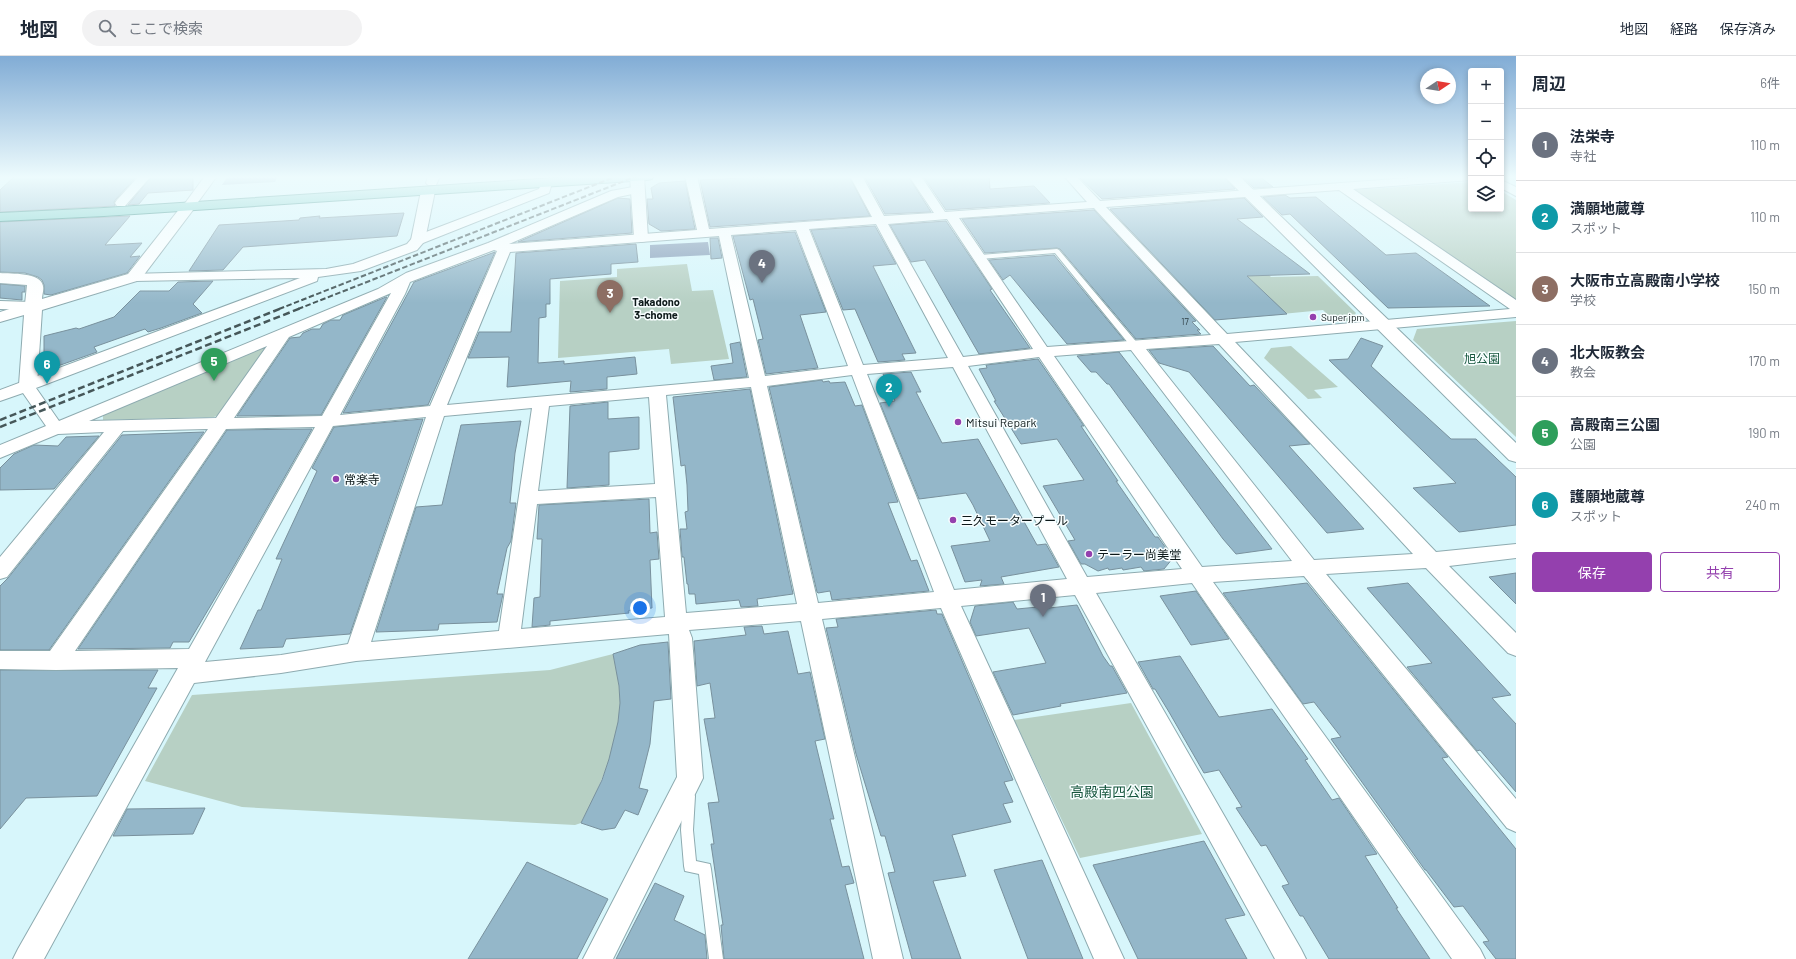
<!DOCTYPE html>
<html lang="ja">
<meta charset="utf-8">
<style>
:root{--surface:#fff;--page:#f2f2f3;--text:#1f2937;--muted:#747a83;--line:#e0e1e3;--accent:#9440ae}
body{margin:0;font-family:Barlow,"Noto Sans JP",sans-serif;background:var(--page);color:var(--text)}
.controls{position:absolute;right:12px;top:12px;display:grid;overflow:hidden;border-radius:4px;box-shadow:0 2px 6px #0003}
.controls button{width:36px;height:36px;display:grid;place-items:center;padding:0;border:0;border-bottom:1px solid var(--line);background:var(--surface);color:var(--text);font:20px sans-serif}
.compass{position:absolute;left:1420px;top:12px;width:36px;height:36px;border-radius:50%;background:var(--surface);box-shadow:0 2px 6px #0003;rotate:78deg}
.you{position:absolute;left:640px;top:552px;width:14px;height:14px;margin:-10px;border:3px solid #fff;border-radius:50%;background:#1a73e8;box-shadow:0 0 0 6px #1a73e833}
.badge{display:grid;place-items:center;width:26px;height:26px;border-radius:50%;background:var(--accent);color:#fff;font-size:13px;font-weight:700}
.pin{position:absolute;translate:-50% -33px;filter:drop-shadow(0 1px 2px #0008)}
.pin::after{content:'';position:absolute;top:21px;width:14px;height:12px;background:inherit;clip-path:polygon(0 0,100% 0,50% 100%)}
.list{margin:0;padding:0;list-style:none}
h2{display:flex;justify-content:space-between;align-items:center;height:52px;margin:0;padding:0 16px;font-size:17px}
h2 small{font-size:13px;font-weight:400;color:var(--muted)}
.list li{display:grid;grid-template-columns:26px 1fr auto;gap:12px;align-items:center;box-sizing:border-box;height:72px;padding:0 16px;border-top:1px solid var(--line)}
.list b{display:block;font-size:15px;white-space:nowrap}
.list p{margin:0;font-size:13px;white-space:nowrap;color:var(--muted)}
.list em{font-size:13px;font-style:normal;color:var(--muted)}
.actions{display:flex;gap:8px;padding:12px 16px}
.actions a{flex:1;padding:9px 0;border:1px solid var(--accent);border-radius:4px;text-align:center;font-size:14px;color:var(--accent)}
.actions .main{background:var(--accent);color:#fff}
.icon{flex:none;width:22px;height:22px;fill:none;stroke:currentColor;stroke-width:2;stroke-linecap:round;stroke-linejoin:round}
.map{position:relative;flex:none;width:1516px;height:903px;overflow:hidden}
header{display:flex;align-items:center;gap:24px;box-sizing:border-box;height:56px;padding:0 20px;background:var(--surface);border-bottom:1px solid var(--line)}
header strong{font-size:19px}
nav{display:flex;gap:22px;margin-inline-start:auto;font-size:14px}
.search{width:280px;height:36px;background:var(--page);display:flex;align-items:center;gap:10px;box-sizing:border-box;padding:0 14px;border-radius:22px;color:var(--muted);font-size:15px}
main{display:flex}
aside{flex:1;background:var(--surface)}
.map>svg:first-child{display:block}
.green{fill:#b7d0c4}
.water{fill:#889fb9}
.building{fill:#94b7c9;stroke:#79919d}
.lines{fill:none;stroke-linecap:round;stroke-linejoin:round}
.service-casing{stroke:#8eabb0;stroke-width:2}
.minor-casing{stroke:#8eabb0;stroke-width:2}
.tertiary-casing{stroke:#8eabb0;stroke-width:2}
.primary-casing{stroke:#177870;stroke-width:2}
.service{fill:#fff;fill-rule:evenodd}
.minor{fill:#fff;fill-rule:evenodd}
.tertiary{fill:#fff;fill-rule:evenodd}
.primary{fill:#77cdc5;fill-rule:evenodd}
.rail-far1{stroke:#465759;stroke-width:2;stroke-dasharray:5.5 2.5;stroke-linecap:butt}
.rail{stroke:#465759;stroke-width:2.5;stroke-dasharray:7 3.5;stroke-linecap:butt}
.poi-dot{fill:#9440ae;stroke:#f8feff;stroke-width:1.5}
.labels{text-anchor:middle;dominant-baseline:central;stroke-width:3;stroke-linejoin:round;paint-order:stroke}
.far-number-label{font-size:9px;fill:#2f4046}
.far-poi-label{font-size:10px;fill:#0d191a;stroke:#f8feff;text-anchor:start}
.far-neighbourhood-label{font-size:11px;font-weight:bold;fill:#0d191a;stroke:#f8feff}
.park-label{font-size:12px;fill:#15553d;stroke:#f8feff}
.poi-label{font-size:12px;fill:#0d191a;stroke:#f8feff;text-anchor:start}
.near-park-label{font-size:14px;fill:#15553d;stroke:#f8feff}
</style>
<header>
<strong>地図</strong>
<div class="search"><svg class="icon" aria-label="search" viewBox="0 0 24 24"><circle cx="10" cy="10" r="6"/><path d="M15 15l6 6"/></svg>ここで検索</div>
<nav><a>地図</a><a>経路</a><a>保存済み</a></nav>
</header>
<main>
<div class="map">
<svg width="1516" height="903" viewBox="0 0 1516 903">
<rect width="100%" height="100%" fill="#d7f6fb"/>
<g class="green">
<path d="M1471 126V153H1501V135L1516 144V247L1354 134Z"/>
<path d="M687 208 692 235 713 234 729 303 671 308 669 293 558 302 560 225 617 221V213Z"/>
<path d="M1260 210 1271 221 1318 220 1356 257 1350 265 1335 266 1323 254 1282 258 1234 211Z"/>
<path d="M1516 265V381L1413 284 1417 273Z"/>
<path d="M1291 290 1338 331 1314 334 1322 342 1308 343 1264 302 1271 292Z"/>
<path d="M262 292 266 293 223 357 214 361 103 364V359Z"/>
<path d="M613 598C617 614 620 631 620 647 619 689 600 730 581 767L575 769 242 751 145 725 192 639 550 614Z"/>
<path d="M1131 647 1202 778 1080 802 1014 664Z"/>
</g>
<g class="water">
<path d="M228 120H278L275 126 222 129Z"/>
<path d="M708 186 710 199 650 202V189Z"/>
</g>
<g class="building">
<path d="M15 120H137L116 143 114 146 115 150 0 156V134Z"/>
<path d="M152 120H193V134L148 137 139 148 128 149Z"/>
<path d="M782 120H849L870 160 710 171 700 124Z"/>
<path d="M864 120H908L931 156 885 158Z"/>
<path d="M923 120H989L990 133 1034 130 1050 147 946 154Z"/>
<path d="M1078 120H1223L1235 133 1102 143Z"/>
<path d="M1241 120H1259L1273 131 1254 132Z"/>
<path d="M685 125 695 173 661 175 649 168 647 143H653L651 132 659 127Z"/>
<path d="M1285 139 1290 142 1316 141 1386 199 1416 197 1490 250 1388 252 1290 158 1282 159 1263 141Z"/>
<path d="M618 142 630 143 632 177 518 186Z"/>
<path d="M1244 142 1263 161 1237 163 1310 218 1247 220 1287 258 1215 264 1110 153Z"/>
<path d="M1094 154 1196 265 1192 266 1200 274H1197L1201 278 1136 283 1060 193 1057 192 985 197 962 163Z"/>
<path d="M404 157 397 180 243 191 223 214 189 215 219 169 299 164 300 162 320 160 319 162Z"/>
<path d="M130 160 105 189 142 187 130 201 140 200 127 217 51 239 44 238V229L42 224 38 221 25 217 0 216V166Z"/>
<path d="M946 165 992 233 990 234 1030 292 979 298 925 204 911 206 890 169Z"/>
<path d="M875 170 896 208 873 210 916 297 902 298 905 304 878 306 855 253 843 254 811 174Z"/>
<path d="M795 176 826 256 800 259 818 312 766 318 758 284 763 283 753 243 750 244 733 180Z"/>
<path d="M710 182H718L722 202 711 203Z"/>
<path d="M636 188 638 206 611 208V218L550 223V248H546V261L539 262 538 307 564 305V308L635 301 637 318 607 321V333L570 336 571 325 507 331 509 301 468 302 479 276H511L516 197Z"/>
<path d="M495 196 428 349 343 357 414 226Z"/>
<path d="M1054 199 1124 284 1067 288 1010 219 1003 224 989 204Z"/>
<path d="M213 225 193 248 202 257 161 272 148 276 145 273 94 291 97 296 55 311 50 303 44 305V280L76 272 79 273 114 261 140 235H169L178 226Z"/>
<path d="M0 228 25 230V236H22V244L0 242Z"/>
<path d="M386 241H387L321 359 237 360 290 282 300 281 303 277 312 273H320L323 268 331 264H340L343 259Z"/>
<path d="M1361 282 1383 290 1371 310 1451 383H1476L1516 421V469L1459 476 1413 432 1456 427 1329 304 1348 303Z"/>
<path d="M740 286 747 321 714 324 711 310 733 307 730 288Z"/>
<path d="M1213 290 1250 330 1254 329 1310 388 1289 390 1364 473 1327 477 1189 316 1159 307 1149 294Z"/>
<path d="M1119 296 1272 493 1236 498 1223 483 1109 328H1107L1096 316H1091L1077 300Z"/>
<path d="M1038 303 1084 370H1081L1118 425H1116L1155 481H1158L1173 502 1164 513 1144 515 1141 511 1123 514 1122 512 1109 514 1108 512 1098 515 1085 508H1081L1068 485 1075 484 1043 430 1084 424 1057 383 1021 388 994 345H996L979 313 987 312 986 309Z"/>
<path d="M911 316 921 336H916L942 387 978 383 1037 489 1046 488 1059 511 1001 521 1004 528 980 530 982 524 965 526 951 490 990 485 973 449 966 437 919 443 880 347 895 345 883 318Z"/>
<path d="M822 324 823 326 829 325 830 327 845 326 855 350 862 349 898 446 888 447 911 505 917 504 929 535 832 544 830 535 818 537 817 536 769 331Z"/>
<path d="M750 333 793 538 757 543 758 550 741 551 739 544 696 548 695 538H689L688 528H687L684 501H682L680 473H687L685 456 688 455 687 429 685 409 681 410 673 341Z"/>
<path d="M608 346V363L639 361V393L609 396V429L567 432 570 350Z"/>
<path d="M423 363 350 578 286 583 283 591 240 593 258 554H261L282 503H276L317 415 312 412 334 371Z"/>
<path d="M521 365 515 397 510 447H516L511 485 507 492 497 538H503L497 566 439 568 438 574 376 576 416 451 442 449 461 369Z"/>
<path d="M312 373 234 510 189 586H173L170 592 78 593 227 374Z"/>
<path d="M204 376 49 594H0V530L8 522 122 379Z"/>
<path d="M99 380 54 433 0 434V412L14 398 34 389 58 390 66 381Z"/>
<path d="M649 443 650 477 657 476 659 503 650 504 652 552 638 553V554L628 555 629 557 550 565V569L532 571 534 542 540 541 542 483H537L539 449Z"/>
<path d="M1516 517V548L1489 521Z"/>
<path d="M1307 527 1448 701 1442 702 1516 793V903H1496L1483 886 1489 885 1463 850 1454 851 1426 814H1425L1331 683 1341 681 1314 646 1303 648 1223 537Z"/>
<path d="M1408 527 1511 639 1492 642 1516 668V736L1480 694 1477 695 1407 611 1432 607 1367 532Z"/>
<path d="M1196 535 1229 583 1191 589 1160 540Z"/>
<path d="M1013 546 1017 553 1048 550 1049 552 1077 549 1103 600 1110 610H1112L1127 637 1060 648 1061 650 1013 659 993 616 1046 607 1029 572 976 580 970 566 975 550Z"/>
<path d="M936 554 937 558H942L1013 724 1004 726 1013 746 1003 748 1011 766 952 779 966 820 933 825 961 903H912L888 817 895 816 885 780H881L856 698 826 572 838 571 836 563Z"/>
<path d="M762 570 764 578 788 575 798 618 810 616 825 683 815 685 834 763H830L842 811 849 810 854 827 845 829 864 903H724L721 869H723L711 788H714L708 747 719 746 704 663 715 662 710 627 697 630 694 585 746 579 744 571Z"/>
<path d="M668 586 671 643 654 645 650 688 639 732 648 734 638 759 625 754 615 772 602 774 581 767 602 724 609 703 618 666 620 647 619 630 613 598 640 589Z"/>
<path d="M1180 600 1219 661 1272 653 1308 703 1305 704 1332 744 1339 742 1377 798 1365 800 1398 852H1396L1430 903H1329L1303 860H1300L1282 830 1289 828 1266 789 1261 790 1236 752 1242 751 1219 714 1204 717 1169 656 1155 633H1153L1138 606Z"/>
<path d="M0 614H158L148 632H157L97 740 26 742 0 773Z"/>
<path d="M205 752 193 778 113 780 127 753Z"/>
<path d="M1204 785 1245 859 1225 863 1247 903H1138L1093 809Z"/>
<path d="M1042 804 1083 903H1028L994 814Z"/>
<path d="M527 806 608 843 577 903H468Z"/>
<path d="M655 827 684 840 674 864 705 879 707 903H616Z"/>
</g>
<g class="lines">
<defs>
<g id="service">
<path d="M1057 193 1059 194 1139 289V293H1133L1055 197 980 203 977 201 980 199Z"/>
<path d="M689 734 693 736 695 740 693 774 696 805 710 808 711 813 723 903H709L699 818 685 815 684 810 681 774 683 740 685 736Z"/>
</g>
<g id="minor">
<path d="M139 120H151L125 150H117L115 147 117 144Z"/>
<path d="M205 120H217L193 153H185L183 150Z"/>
<path d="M428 120H440L436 129H428L426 127Z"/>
<path d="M685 120H697L709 173 872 161 850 120H862L884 160 934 157 909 120H921L945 156 1087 146 1064 120H1076L1100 145 1436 120H1471V124L1353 133 1516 244V261L1235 286 1436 496 1516 488V502L1449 510 1516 577V600L1508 597 1426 512 1326 518 1516 743V776L1507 772 1304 520 1213 526 1480 893 1485 903H1452L1192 527 1096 537 1301 893 1306 903H1275L1075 539 961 550 1124 903H1094L941 552 822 563 903 903H873L801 565 689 574 692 582 703 722 613 903H583L677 721 669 578 356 605 281 617 194 627 44 903H13L18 893 178 612 56 614 0 613V595H50L208 373 123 375 7 521 0 523V501L104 376 58 378 0 402V389L46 370 23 337 0 345V334L300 222 134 225 129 224 127 221 129 218 326 213 353 208 407 188 413 181 539 133 542 125H550L552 127 549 137 423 187 417 194 361 215 318 221 317 225 36 332 59 365 378 233 406 217 488 187 611 135 638 130 644 134 642 136 618 141 509 188 697 174ZM1339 134 1510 253 1227 278 1106 151ZM1094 152 1211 279 1047 291 959 162ZM947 163 1033 293 963 301 888 168ZM876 168 948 302 863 309 809 173ZM796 174 848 310 765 320 731 179ZM719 180 749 322 447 349 510 196ZM494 194 497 195 430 350 340 359 405 238 410 226ZM391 237 322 360 234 362 289 281ZM1219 288 1413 498 1314 504 1146 293ZM267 290 216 362 89 365ZM1131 294 1292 505 1202 511 1054 300ZM1039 301 1182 513 1087 521 968 310ZM953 311 1067 523 954 534 867 318ZM852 319 934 536 818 547 767 330ZM751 331 797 548 686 557 666 339ZM649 341 655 428 538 435 549 350ZM532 352 499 575 371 586 444 360ZM426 361 348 588 281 599 205 606 333 370ZM315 371 189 593 75 595 226 373ZM656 441 665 561 521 573 537 448Z"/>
<path d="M1501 124 1516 131V140L1501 132Z"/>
<path d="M0 245 33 246 38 247 40 250 38 253 33 254 0 253Z"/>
</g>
<g id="tertiary">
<path d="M630 120H644L648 182 646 185 641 186 636 185 634 182Z"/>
<path d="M1224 120H1239L1516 387V406L1509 404Z"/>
<path d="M428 131 433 132 435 135 425 184 423 187 418 188 413 187 411 184 421 135 423 132Z"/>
<path d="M189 146 194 147 196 150 140 224 42 254 37 329 35 333 28 335 21 333 19 329 24 259 0 266V256L25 248 27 229 0 227V217C11 218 41 216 43 230 44 234 42 239 42 243L128 218 184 147Z"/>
</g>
<path id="primary" d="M585 120H654L652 123 647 124 104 160 0 165V157L104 152Z"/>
</defs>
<use href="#service" class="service-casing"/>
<use href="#minor" class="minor-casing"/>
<use href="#tertiary" class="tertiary-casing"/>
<use href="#primary" class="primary-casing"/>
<use href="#service" class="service"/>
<use href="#minor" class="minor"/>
<use href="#tertiary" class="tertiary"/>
<use href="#primary" class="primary"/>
<g class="rail-far1">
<path d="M279 253 617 120"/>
<path d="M298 253 637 120"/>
</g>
<g class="rail">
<path d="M0 364 282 252"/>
<path d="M0 371 301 252"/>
</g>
</g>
<linearGradient id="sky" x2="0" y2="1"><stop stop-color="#81acd5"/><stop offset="0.49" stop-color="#edfbfd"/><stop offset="1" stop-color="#edfbfd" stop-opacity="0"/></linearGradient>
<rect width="1516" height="247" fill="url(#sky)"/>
<g class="poi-dot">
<circle cx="1313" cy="261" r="4"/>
<circle cx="958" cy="366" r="4"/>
<circle cx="336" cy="423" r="4"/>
<circle cx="953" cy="464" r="4"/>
<circle cx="1089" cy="498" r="4"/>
</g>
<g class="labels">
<g class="far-number-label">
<text x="1185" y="265">17</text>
</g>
<g class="far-poi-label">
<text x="1321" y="261">Super jpm</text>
</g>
<g class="far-neighbourhood-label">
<text x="656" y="245">Takadono<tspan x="656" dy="13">3-chome</tspan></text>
</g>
<g class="park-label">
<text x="1482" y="302">旭公園</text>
</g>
<g class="poi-label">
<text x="966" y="366">Mitsui Repark</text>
<text x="344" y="423">常楽寺</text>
<text x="961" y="464">三久モータープール</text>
<text x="1097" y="498">テーラー尚美堂</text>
</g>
<g class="near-park-label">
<text x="1112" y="735">高殿南四公園</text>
</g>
</g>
</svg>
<div class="controls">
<button>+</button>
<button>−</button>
<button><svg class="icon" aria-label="locate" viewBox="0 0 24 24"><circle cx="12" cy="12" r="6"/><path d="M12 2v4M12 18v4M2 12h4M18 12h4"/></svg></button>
<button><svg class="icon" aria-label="layers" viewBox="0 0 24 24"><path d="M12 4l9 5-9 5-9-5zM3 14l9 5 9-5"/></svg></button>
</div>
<svg class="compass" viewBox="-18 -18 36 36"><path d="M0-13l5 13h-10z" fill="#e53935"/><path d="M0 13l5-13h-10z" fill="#747a83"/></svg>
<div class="you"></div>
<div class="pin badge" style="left:1043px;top:561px;background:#6b7280">1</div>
<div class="pin badge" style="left:889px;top:351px;background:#0f9aa8">2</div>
<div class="pin badge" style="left:610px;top:257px;background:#8d6e63">3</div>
<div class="pin badge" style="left:762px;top:227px;background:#6b7280">4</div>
<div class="pin badge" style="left:214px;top:325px;background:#2e9e5b">5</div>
<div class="pin badge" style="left:47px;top:328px;background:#0f9aa8">6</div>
</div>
<aside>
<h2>周辺<small>6件</small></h2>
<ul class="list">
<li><span class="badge" style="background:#6b7280">1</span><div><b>法栄寺</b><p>寺社</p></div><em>110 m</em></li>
<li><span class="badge" style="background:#0f9aa8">2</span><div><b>満願地蔵尊</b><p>スポット</p></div><em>110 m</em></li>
<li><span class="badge" style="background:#8d6e63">3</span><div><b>大阪市立高殿南小学校</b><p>学校</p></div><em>150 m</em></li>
<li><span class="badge" style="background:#6b7280">4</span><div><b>北大阪教会</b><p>教会</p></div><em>170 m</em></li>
<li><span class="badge" style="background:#2e9e5b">5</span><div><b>高殿南三公園</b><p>公園</p></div><em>190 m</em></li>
<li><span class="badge" style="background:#0f9aa8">6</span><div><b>護願地蔵尊</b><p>スポット</p></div><em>240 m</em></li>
</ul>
<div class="actions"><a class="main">保存</a><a>共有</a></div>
</aside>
</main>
